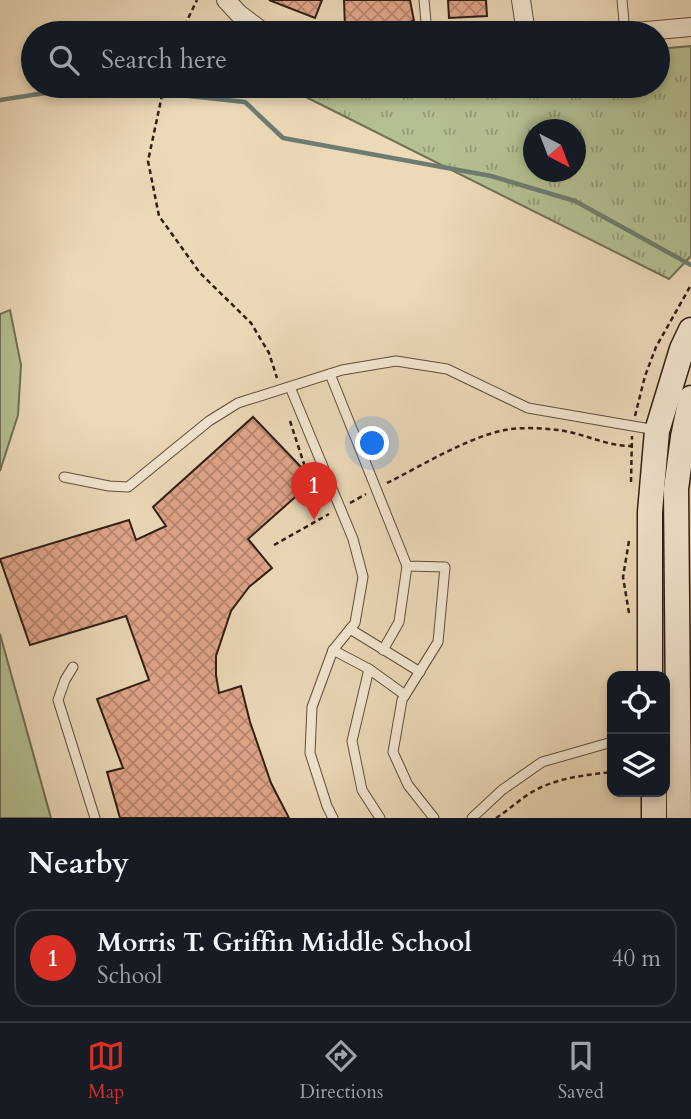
<!DOCTYPE html>
<style>
:root{--surface:#171b24;--page:#20242c;--text:#f1f3f6;--muted:#9ea1a6;--line:#363941;--accent:#d93025}
body{margin:0;font-family:Cardo,serif;background:var(--page);color:var(--text)}
.controls{position:absolute;right:21px;bottom:21px;display:grid;overflow:hidden;border-radius:14px;box-shadow:0 4px 10px #0003}
.controls button{width:63px;height:63px;display:grid;place-items:center;padding:0;border:0;border-bottom:2px solid var(--line);background:var(--surface);color:var(--text);font:35px sans-serif}
.compass{position:absolute;left:523px;top:119px;width:63px;height:63px;border-radius:50%;background:var(--surface);box-shadow:0 4px 10px #0003;rotate:138deg}
.you{position:absolute;left:373px;top:444px;width:24px;height:24px;margin:-18px;border:5px solid #fff;border-radius:50%;background:#1a73e8;box-shadow:0 0 0 10px #1a73e833}
.badge{display:grid;place-items:center;width:46px;height:46px;border-radius:50%;background:var(--accent);color:#fff;font-size:23px;font-weight:700}
.pin{position:absolute;translate:-50% -58px;filter:drop-shadow(0 2px 4px #0008)}
.pin::after{content:'';position:absolute;top:37px;width:24px;height:21px;background:inherit;clip-path:polygon(0 0,100% 0,50% 100%)}
.list{margin:0;padding:0;list-style:none}
h2{display:flex;justify-content:space-between;align-items:center;height:91px;margin:0;padding:0 28px;font-size:30px}
h2 small{font-size:23px;font-weight:400;color:var(--muted)}
.list li{display:grid;grid-template-columns:46px 1fr auto;gap:21px;align-items:center;box-sizing:border-box;height:98px;margin:0 14px 14px;padding:0 14px;border:2px solid var(--line);border-radius:21px}
.list b{display:block;font-size:26px;white-space:nowrap}
.list p{margin:0;font-size:23px;white-space:nowrap;color:var(--muted)}
.list em{font-size:23px;font-style:normal;color:var(--muted)}
.icon{flex:none;width:38px;height:38px;fill:none;stroke:currentColor;stroke-width:2;stroke-linecap:round;stroke-linejoin:round}
.map{position:relative;flex:none;width:691px;height:818px;overflow:hidden}
.search{position:absolute;background:var(--surface);box-shadow:0 4px 10px #0003;left:21px;right:21px;top:21px;height:77px;display:flex;align-items:center;gap:18px;box-sizing:border-box;padding:0 24px;border-radius:38px;color:var(--muted);font-size:26px}
.sheet{height:203px;background:var(--surface)}
nav{display:flex;justify-content:space-around;align-items:center;box-sizing:border-box;height:98px;border-top:2px solid var(--line);background:var(--surface);font-size:19px;color:var(--muted)}
nav a{display:grid;justify-items:center;gap:4px}
nav .on{color:var(--accent)}
.map>svg:first-child{display:block}
.grass{fill:url(#grass-tufts);stroke:#717054;stroke-width:2;fill-rule:evenodd}
.pitch{fill:#b4c092;stroke:#717054;stroke-width:2}
.lines{fill:none;stroke-linecap:round;stroke-linejoin:round}
.stream{stroke:#6e7c6f;stroke-width:4.5}
.building{fill:url(#building-cross-hatch);stroke:#2e1f15;stroke-width:2}
.lane-casing{stroke:#5e4e3e;stroke-width:11}
.street-casing{stroke:#5e4e3e;stroke-width:20}
.secondary-casing{stroke:#2e1f15;stroke-width:27}
.path{stroke:#2e1f15;stroke-width:2.5;stroke-dasharray:5 3.5;stroke-linecap:butt}
.lane{stroke:#f3e6d1;stroke-width:9}
.street{stroke:#f3e6d1;stroke-width:18}
.secondary{stroke:#f3e6d1;stroke-width:24}
</style>
<div class="map">
<svg width="691" height="818" viewBox="0 0 691 818">
<defs>
<pattern id="grass-tufts" width="24" height="20" patternUnits="userSpaceOnUse" patternTransform="scale(1.75)"><rect width="24" height="20" fill="#b4c092"/><path d="M3 7l-1-3M5 7V3M7 7l1-3M15 17l-1-3M17 17v-4M19 17l1-3" fill="none" stroke="#939b76"/></pattern>
<pattern id="building-cross-hatch" width="8" height="8" patternUnits="userSpaceOnUse" patternTransform="scale(1.75)"><rect width="8" height="8" fill="#e1a589"/><path d="M0 0l8 8M0 8l8-8" fill="none" stroke="#b7866f"/></pattern>
</defs>
<rect width="100%" height="100%" fill="#ecd9b8"/>
<filter id="stains"><feTurbulence type="fractalNoise" baseFrequency=".00286" numOctaves="4"/><feColorMatrix values="0 0 0 0 .2 0 0 0 0 .09 0 0 0 0 .02 0 0 0 .5 -.17"/></filter>
<radialGradient id="worn" r=".72"><stop offset=".6" stop-color="#630" stop-opacity="0"/><stop offset="1" stop-color="#630" stop-opacity=".3"/></radialGradient>
<path class="grass" d="M691 46V256L669 279 284 86H658V49ZM534 130H576V172H534Z"/>
<g class="pitch">
<path d="M10 310 21 365 18 415 0 471V314Z"/>
<path d="M0 634 51 818H0Z"/>
</g>
<g class="lines">
<path class="stream" d="M0 100 77 88 142 91 245 102 283 138 491 176 575 201 691 265"/>
</g>
<g class="building">
<path d="M269 0H322L315 18Z"/>
<path d="M344 0H410L414 21 384 26 383 24 345 27Z"/>
<path d="M448 0H486L487 16 449 18Z"/>
<path d="M253 417 302 468 299 471 311 483 248 539 272 568 249 587 231 611 216 656V675L219 693 241 686 250 722 271 783 289 818H120L107 772 123 768 97 699 149 680 126 616 30 645 0 559 129 520 136 540 166 526 153 507Z"/>
</g>
<g class="lines">
<defs>
<g id="lane">
<path d="M424 0 427 33"/>
<path d="M622 0 625 33"/>
<path d="M330 374 407 566 445 567 438 642 402 700 393 752 408 785 434 818"/>
<path d="M290 387 353 539 363 577 355 623 333 650 312 707 310 753 327 806 333 818"/>
<path d="M64 477 109 486 128 487 209 421 238 403 342 370 396 361 447 369 528 408 656 430"/>
<path d="M350 629 420 672"/>
<path d="M333 650 369 669 352 741 362 790 380 818"/>
<path d="M383 650 399 622 407 566"/>
<path d="M73 667 65 680 58 700 95 818"/>
<path d="M369 669 405 695"/>
<path d="M472 818 502 790 542 762 612 742"/>
</g>
<g id="street">
<path d="M226 0 239 14 264 33"/>
<path d="M521 0 526 33"/>
<path d="M624 33 691 27"/>
</g>
<g id="secondary">
<path d="M650 676V512L657 431 682 349 691 330"/>
<path d="M654 792V818"/>
<path d="M679 818 676 489 683 437 691 398"/>
</g>
</defs>
<use href="#lane" class="lane-casing"/>
<use href="#street" class="street-casing"/>
<use href="#secondary" class="secondary-casing"/>
<g class="path">
<path d="M181 33 197 0"/>
<path d="M164 86 148 161 159 216 200 273 251 323 269 353 277 378"/>
<path d="M635 416 645 376 656 347 691 285"/>
<path d="M290 421 305 467 325 505"/>
<path d="M631 482 632 436"/>
<path d="M387 483C423 465 466 438 505 430 522 427 541 428 558 430 583 433 606 446 631 446"/>
<path d="M350 503 366 494"/>
<path d="M629 541 623 577 629 613"/>
<path d="M274 545 329 514"/>
<path d="M496 818C509 810 520 799 532 792 556 778 585 775 612 772"/>
</g>
<use href="#lane" class="lane"/>
<use href="#street" class="street"/>
<use href="#secondary" class="secondary"/>
</g>
<rect width="100%" height="100%" filter="url(#stains)"/>
<rect width="100%" height="100%" fill="url(#worn)"/>
</svg>
<div class="controls">
<button><svg class="icon" aria-label="locate" viewBox="0 0 24 24"><circle cx="12" cy="12" r="6"/><path d="M12 2v4M12 18v4M2 12h4M18 12h4"/></svg></button>
<button><svg class="icon" aria-label="layers" viewBox="0 0 24 24"><path d="M12 4l9 5-9 5-9-5zM3 14l9 5 9-5"/></svg></button>
</div>
<svg class="compass" viewBox="-18 -18 36 36"><path d="M0-13l5 13h-10z" fill="#e53935"/><path d="M0 13l5-13h-10z" fill="#9ea1a6"/></svg>
<div class="you"></div>
<div class="pin badge" style="left:314px;top:520px">1</div>
<div class="search"><svg class="icon" aria-label="search" viewBox="0 0 24 24"><circle cx="10" cy="10" r="6"/><path d="M15 15l6 6"/></svg>Search here</div>
</div>
<section class="sheet">
<h2>Nearby<small></small></h2>
<ul class="list">
<li><span class="badge">1</span><div><b>Morris T. Griffin Middle School</b><p>School</p></div><em>40 m</em></li>
</ul>
</section>
<nav>
<a class="on"><svg class="icon" aria-label="map" viewBox="0 0 24 24"><path d="M3 6l6-2 6 2 6-2v14l-6 2-6-2-6 2zM9 4v14M15 6v14"/></svg>Map</a>
<a><svg class="icon" aria-label="directions" viewBox="0 0 24 24"><path d="M12 3l9 9-9 9-9-9zM9 14v-3h6M13 9l2 2-2 2"/></svg>Directions</a>
<a><svg class="icon" aria-label="saved" viewBox="0 0 24 24"><path d="M7 4h10v16l-5-4-5 4z"/></svg>Saved</a>
</nav>
